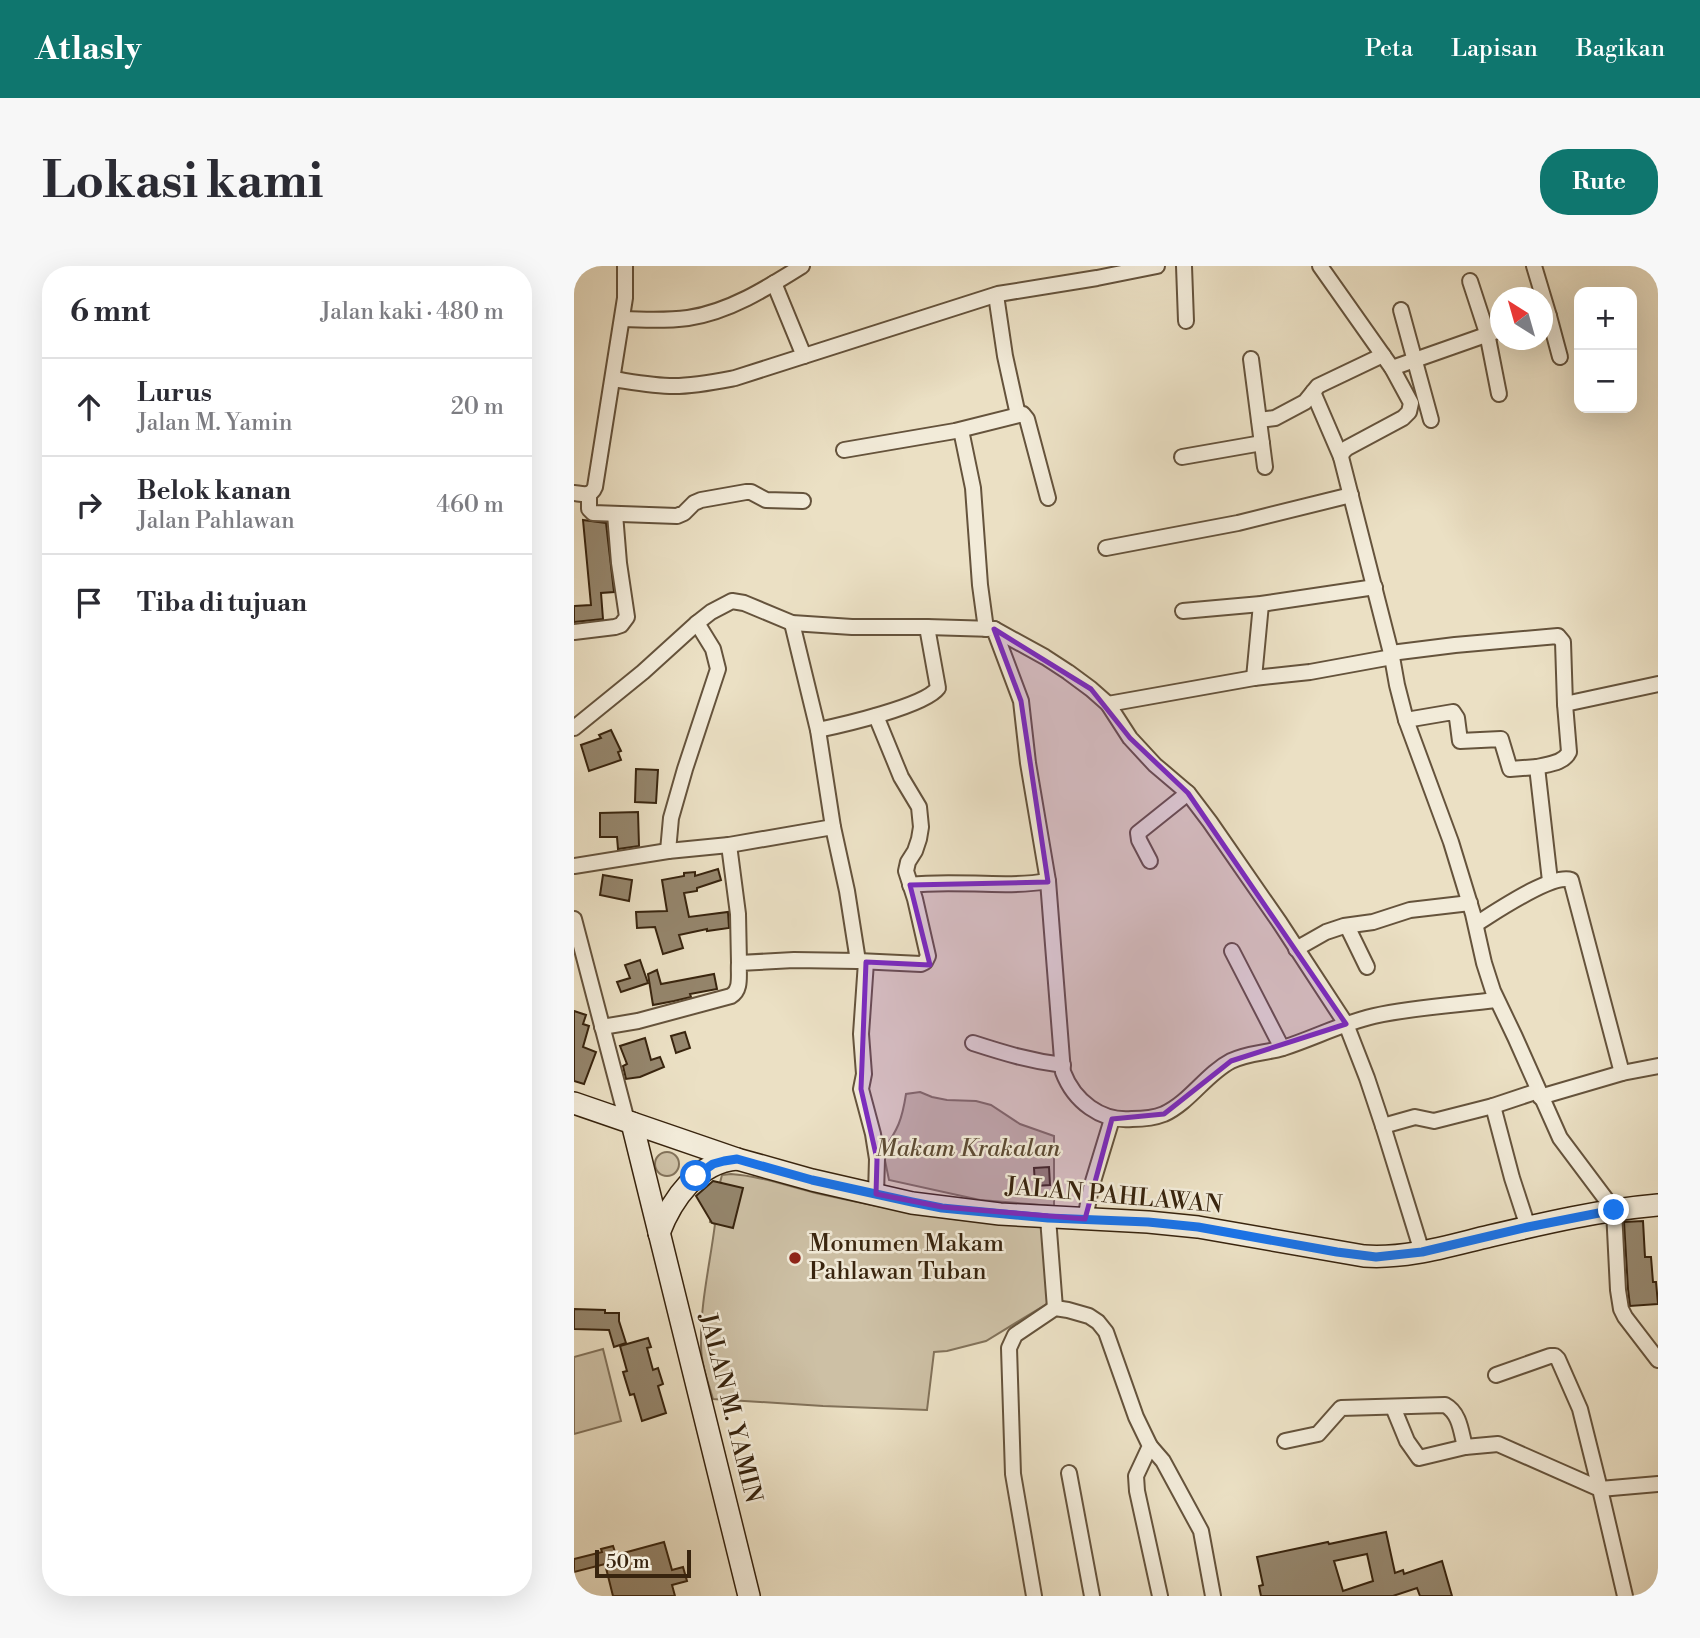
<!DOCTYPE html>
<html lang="id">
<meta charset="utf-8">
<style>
:root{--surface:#fff;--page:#f7f7f7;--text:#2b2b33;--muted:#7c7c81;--line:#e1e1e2;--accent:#0f766e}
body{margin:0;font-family:"Libre Bodoni",serif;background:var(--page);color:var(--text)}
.controls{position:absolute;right:21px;top:21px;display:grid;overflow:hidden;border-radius:14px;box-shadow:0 7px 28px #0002}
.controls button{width:63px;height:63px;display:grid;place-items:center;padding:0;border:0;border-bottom:2px solid var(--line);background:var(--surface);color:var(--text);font:35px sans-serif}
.compass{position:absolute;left:916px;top:21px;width:63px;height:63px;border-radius:50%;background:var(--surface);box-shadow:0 7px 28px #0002;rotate:323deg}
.scale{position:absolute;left:21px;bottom:18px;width:96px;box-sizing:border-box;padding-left:7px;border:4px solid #38240e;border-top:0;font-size:19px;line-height:24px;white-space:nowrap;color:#38240e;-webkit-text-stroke:5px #f2ebd9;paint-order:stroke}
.stop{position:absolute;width:21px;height:21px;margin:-16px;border:5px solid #1a73e8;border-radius:50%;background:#fff}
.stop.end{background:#1a73e8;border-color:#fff;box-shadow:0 2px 7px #0008}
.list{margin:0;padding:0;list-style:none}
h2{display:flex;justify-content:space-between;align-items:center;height:91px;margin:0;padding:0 28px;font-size:30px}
h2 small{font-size:23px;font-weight:400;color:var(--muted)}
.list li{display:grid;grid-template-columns:46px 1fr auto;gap:21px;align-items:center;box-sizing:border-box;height:98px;padding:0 28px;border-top:2px solid var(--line)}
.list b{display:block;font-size:26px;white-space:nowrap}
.list p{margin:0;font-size:23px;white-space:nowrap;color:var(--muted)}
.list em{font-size:23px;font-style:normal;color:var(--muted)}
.icon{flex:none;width:38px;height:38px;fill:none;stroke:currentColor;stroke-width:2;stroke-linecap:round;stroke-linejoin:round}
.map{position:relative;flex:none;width:1084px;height:1330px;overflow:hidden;border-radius:28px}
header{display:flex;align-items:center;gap:42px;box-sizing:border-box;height:98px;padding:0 35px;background:var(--accent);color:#fff}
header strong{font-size:33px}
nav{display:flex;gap:38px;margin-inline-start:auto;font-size:24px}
.intro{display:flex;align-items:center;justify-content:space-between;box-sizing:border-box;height:168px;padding:0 42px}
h1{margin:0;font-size:49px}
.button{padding:18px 32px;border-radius:28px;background:var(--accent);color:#fff;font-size:24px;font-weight:700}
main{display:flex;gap:42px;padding:0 42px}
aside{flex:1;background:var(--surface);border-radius:28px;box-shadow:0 7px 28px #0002}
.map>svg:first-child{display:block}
.green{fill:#cdc0a5;stroke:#82725a;stroke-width:2}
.building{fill:#95866d;stroke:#38240e;stroke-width:2;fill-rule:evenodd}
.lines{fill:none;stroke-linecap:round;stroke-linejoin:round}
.street-casing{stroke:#65533c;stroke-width:18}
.secondary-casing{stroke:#38240e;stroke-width:24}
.street{stroke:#f2ebd9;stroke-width:14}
.secondary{stroke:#f2ebd9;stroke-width:21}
.route{stroke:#1a73e8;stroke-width:9}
.marked{fill:#7b2cbf;fill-opacity:0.2;stroke:#7b2cbf;stroke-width:5;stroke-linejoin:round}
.poi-dot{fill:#8f2418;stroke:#f2ebd9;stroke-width:2.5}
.labels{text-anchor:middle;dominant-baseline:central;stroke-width:5;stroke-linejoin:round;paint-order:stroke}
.park-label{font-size:24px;font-style:italic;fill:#5d4b34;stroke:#f2ebd9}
.street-label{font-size:24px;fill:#38240e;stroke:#f2ebd9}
.poi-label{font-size:24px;fill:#38240e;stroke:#f2ebd9;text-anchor:start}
</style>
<header>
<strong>Atlasly</strong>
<nav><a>Peta</a><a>Lapisan</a><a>Bagikan</a></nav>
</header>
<div class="intro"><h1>Lokasi kami</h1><a class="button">Rute</a></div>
<main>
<aside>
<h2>6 mnt<small>Jalan kaki · 480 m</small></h2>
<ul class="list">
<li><svg class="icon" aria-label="ahead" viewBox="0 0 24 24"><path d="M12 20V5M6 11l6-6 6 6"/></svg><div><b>Lurus</b><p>Jalan M. Yamin</p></div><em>20 m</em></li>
<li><svg class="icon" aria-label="right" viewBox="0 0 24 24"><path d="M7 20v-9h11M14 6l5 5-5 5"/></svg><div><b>Belok kanan</b><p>Jalan Pahlawan</p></div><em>460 m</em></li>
<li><svg class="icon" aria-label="arrive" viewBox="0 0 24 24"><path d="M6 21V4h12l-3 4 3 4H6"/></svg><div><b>Tiba di tujuan</b></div></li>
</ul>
</aside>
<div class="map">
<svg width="1084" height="1330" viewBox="0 0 1084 1330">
<rect width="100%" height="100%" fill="#ebe0c4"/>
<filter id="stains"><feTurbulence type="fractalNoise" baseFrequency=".00286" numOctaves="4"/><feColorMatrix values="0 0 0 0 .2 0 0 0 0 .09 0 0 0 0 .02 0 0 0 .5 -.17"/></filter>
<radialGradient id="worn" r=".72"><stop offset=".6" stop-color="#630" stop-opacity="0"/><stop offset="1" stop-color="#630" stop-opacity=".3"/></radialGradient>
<g class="green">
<path d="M346 826 358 831 373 834 402 835 417 839 446 858 480 870V940L406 934 315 914 309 885C324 863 328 854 332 828Z"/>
<circle cx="93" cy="898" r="12"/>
<path d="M157 908C187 910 216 921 246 928 319 944 392 959 467 959L476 1036 412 1075 373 1085 360 1086 353 1144 249 1140 139 1133C134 1116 127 1098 127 1079 126 1039 136 998 141 958L136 956 148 909Z"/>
<path d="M29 1083 47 1155 0 1168V1091Z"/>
</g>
<g class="building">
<path d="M9 254 32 257 40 326 27 327 29 353 0 356V340L17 339Z"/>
<path d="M37 464 47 485 44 486 47 494 15 505 7 479 27 472 25 469Z"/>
<path d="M62 503 84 504 82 537 61 536Z"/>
<path d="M64 546 65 580 44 583 43 571H26V547Z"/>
<path d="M144 603 147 614 123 622V625L110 627 115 651 154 646 155 662 133 665V663L105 669 109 682 89 688 81 661 63 662 62 646 93 645 88 614 110 610V607L121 606V610Z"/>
<path d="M29 609 58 614 55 635 26 629Z"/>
<path d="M66 694 74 717 47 726 43 716 56 712 51 699Z"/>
<path d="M83 704 87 718 140 708 143 723 116 728 117 731 100 735 79 739 74 708Z"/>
<path d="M0 745 12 749 9 758 15 760 9 781 22 786 10 818 0 815Z"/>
<path d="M111 766 116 782 102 787 97 770Z"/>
<path d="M71 772 77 794 86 791 90 801 66 811 52 813 49 800 53 798 46 780Z"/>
<path d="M475 901 476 919 461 920 460 902Z"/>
<path d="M139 915 169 922 159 962 138 957 122 930Z"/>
<path d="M1069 955 1071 991H1077L1079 1016H1082L1084 1038 1056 1040 1054 1023 1050 956Z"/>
<path d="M0 1043 31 1044V1047H45V1055L52 1077 40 1081 35 1064 0 1063Z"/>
<path d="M74 1072 77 1081 73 1082 79 1104 84 1102 89 1118 84 1120 92 1147 68 1155 60 1128 56 1129 49 1106 53 1105 46 1080Z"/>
<path d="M812 1266 821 1307 829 1304 830 1308 868 1295 878 1330H846L843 1322 819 1330H687L685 1320 689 1319 683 1291 754 1276 755 1278ZM793 1288 799 1315 769 1325 760 1295Z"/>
<path d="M90 1276 98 1304 109 1301 113 1315 98 1319 101 1330H39L31 1298 0 1306V1293L28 1286 27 1283 39 1280 42 1289Z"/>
</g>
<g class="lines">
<defs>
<g id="street">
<path d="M610 0 612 55"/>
<path d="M746 0 818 102 837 137 835 146 829 152 773 182 769 186 767 191 818 391 823 419 832 454 877 576 899 648 910 697 919 725 941 771 986 872 1040 944 1044 1024 1047 1043 1051 1051 1084 1094"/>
<path d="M960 0 975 50 968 52"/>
<path d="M896 15 913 67 925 128"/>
<path d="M200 17 230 90"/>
<path d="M422 29 431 90 444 149"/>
<path d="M827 44 857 154"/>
<path d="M975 50 986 91"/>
<path d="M48 53C70 54 92 55 114 52 155 46 193 22 228 0"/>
<path d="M677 93 691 201"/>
<path d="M818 102 926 64"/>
<path d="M39 113C59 116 79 120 100 120 120 120 140 116 161 112L424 28 523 12 583 0"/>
<path d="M739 126 767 191"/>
<path d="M685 154 701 152 731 136 744 120 809 89"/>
<path d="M387 164 399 222 406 319 412 363"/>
<path d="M270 184 381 165 449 148 453 153 474 232"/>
<path d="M608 191 688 177"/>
<path d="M0 227C9 228 17 231 21 221L51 32V0"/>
<path d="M15 228V243L19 247 103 250 110 247 120 237 127 234 172 226H177L192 234 229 235"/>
<path d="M532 282 664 257 777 229"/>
<path d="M609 345 687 338 801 321"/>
<path d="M420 363 471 391 494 406 517 423 534 438 556 472 581 499 614 527 636 556 706 657 772 758 793 812 809 860 848 986"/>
<path d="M0 366 41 361 47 359 53 351 45 297 41 248"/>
<path d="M817 387 881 379 984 370 989 376 991 438"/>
<path d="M680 412 687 338"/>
<path d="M534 438 680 412 736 406 818 391"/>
<path d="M832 454 879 446 883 452 886 475 927 473 936 503 963 501 976 615"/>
<path d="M0 462 69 406 123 357 137 346 158 335 170 337 218 357 278 361H353L420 363 447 435 454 497 474 615 489 806C500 835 527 856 558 853 569 853 580 852 590 848 616 836 632 808 657 795 673 787 692 787 709 782 740 772 769 757 800 750 840 741 881 739 922 734"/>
<path d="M244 464C268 459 351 440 364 422L353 361"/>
<path d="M963 501C975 498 990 497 995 486L991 438 1084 418"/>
<path d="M155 579 164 648 165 697"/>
<path d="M94 585 97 552 111 503 144 403 139 383 123 357"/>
<path d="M576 595 565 574 564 567 614 527"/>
<path d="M0 600 94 585 155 579 259 561"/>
<path d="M336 619C382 613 428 623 474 615"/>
<path d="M0 653 53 855"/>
<path d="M902 658C920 647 978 607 997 614L1048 807"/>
<path d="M773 660 793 701"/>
<path d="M722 683 752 666 770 660 799 656 836 644 896 637"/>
<path d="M658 685 708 782"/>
<path d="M284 695 347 698 351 696 354 690 341 633 332 605 334 596 341 585 345 573 347 561 345 541 327 511 302 450"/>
<path d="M292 696 287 768 290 808 287 823 299 868 303 893 302 928"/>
<path d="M28 761 64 755 157 730C168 724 164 708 165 697L220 694 284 695 273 625 259 561 244 464 218 357"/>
<path d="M399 777C430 787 456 795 489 799"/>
<path d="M966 831 1048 807 1084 800"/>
<path d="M919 840 964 825"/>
<path d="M809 860 841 851 860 855 919 840 938 912 954 961"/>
<path d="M474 952 481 1042"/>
<path d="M511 953 517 922 538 853"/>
<path d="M922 1109 976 1090H981L984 1093 1006 1143 1026 1223 1084 1218"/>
<path d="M819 1141 833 1175 845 1192 891 1181"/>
<path d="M711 1175 744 1168 767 1142 871 1139C886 1147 887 1166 891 1181L924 1178 1026 1223 1051 1330"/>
<path d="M576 1180 589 1195 627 1265 639 1330"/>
<path d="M495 1207 518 1330"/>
<path d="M460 1330 439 1208 435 1082 441 1069 481 1042 494 1044 515 1050 524 1056 532 1066 562 1151 576 1180 562 1210 563 1225 586 1330"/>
</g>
<g id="secondary">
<path d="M0 837 163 893 238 914 338 937 426 948 574 956 624 961 790 990C833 993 874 980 916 970 971 957 1027 944 1084 939"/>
<path d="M58 857 175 1330"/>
<path d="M85 967C98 933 124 896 163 893"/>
</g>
</defs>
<use href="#street" class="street-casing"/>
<use href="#secondary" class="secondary-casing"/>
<use href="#street" class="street"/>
<use href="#secondary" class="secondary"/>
</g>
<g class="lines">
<path class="route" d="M122 910 139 898 150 895 163 893 238 914 338 936 368 942 474 952 574 956 624 961 763 986 802 991 848 986 954 961 1040 944"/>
</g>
<path class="marked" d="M420 363 517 423 556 472 614 527 772 758 657 795 590 848 538 853 511 953 368 941 302 928 303 893 287 823 292 696 356 699 336 619 474 616 447 435Z"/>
<circle class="poi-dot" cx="221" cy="992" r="7"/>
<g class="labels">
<g class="park-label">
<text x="394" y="883">Makam Krakalan</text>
</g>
<g class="street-label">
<text transform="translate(540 930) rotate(5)">JALAN PAHLAWAN</text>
<text transform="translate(156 1142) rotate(76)">JALAN M. YAMIN</text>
</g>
<g class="poi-label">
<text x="235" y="978">Monumen Makam<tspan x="235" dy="28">Pahlawan Tuban</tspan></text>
</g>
</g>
<rect width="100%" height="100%" filter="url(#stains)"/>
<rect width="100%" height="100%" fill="url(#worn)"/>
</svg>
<div class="controls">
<button>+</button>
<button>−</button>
</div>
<svg class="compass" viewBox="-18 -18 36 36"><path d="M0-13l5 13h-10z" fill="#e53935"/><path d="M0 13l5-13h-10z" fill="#7c7c81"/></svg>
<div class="scale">50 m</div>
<div class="stop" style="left:122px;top:910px"></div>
<div class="stop end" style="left:1040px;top:944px"></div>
</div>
</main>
